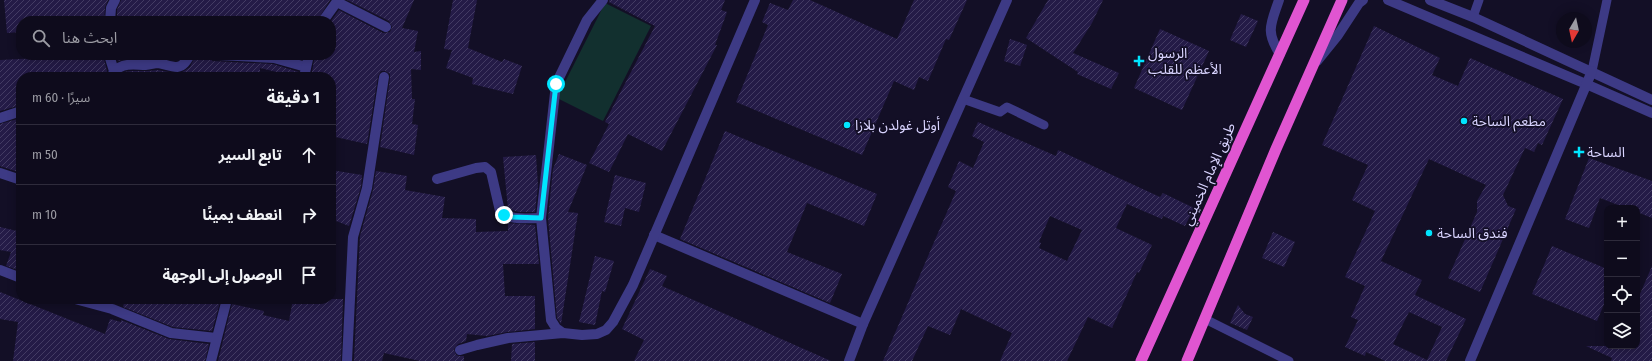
<!DOCTYPE html>
<html lang="ar">
<meta charset="utf-8">
<style>
:root{--surface:#0e0b1c;--page:#171425;--text:#f1f3f6;--muted:#9b9ba3;--line:#2e2b3b}
body{margin:0;font-family:"Fira Sans Condensed","Noto Sans Arabic",sans-serif;background:var(--page);color:var(--text);direction:rtl}
.controls{position:absolute;right:12px;bottom:12px;display:grid;overflow:hidden;border-radius:8px;box-shadow:0 2px 10px #0003}
.controls button{width:36px;height:36px;display:grid;place-items:center;padding:0;border:0;border-bottom:1px solid var(--line);background:var(--surface);color:var(--text);font:20px sans-serif}
.compass{position:absolute;left:1556px;top:12px;width:36px;height:36px;border-radius:50%;background:var(--surface);box-shadow:0 2px 10px #0003;rotate:189deg}
.stop{position:absolute;width:12px;height:12px;margin:-9px;border:3px solid #00e5ff;border-radius:50%;background:#fff}
.stop.end{background:#00e5ff;border-color:#fff;box-shadow:0 1px 4px #0008}
.list{margin:0;padding:0;list-style:none}
h2{display:flex;justify-content:space-between;align-items:center;height:52px;margin:0;padding:0 16px;font-size:17px}
h2 small{font-size:13px;font-weight:400;color:var(--muted)}
.list li{display:grid;grid-template-columns:26px 1fr auto;gap:12px;align-items:center;box-sizing:border-box;height:60px;padding:0 16px;border-top:1px solid var(--line)}
.list b{display:block;font-size:15px;white-space:nowrap}
.list em{font-size:13px;font-style:normal;color:var(--muted)}
.icon{flex:none;width:22px;height:22px;fill:none;stroke:currentColor;stroke-width:2;stroke-linecap:round;stroke-linejoin:round}
.map{position:relative;flex:none;width:1652px;height:361px;overflow:hidden;direction:ltr}
.search{position:absolute;background:var(--surface);box-shadow:0 2px 10px #0003;left:16px;top:16px;width:320px;height:44px;display:flex;align-items:center;gap:10px;box-sizing:border-box;padding:0 14px;border-radius:16px;color:var(--muted);font-size:15px}
.panel{position:absolute;background:var(--surface);box-shadow:0 2px 10px #0003;left:16px;top:72px;width:320px;height:232px;border-radius:16px;direction:rtl}
.map>svg:first-child{display:block}
.pitch{fill:#12302f}
.building{fill:url(#building-hatch);fill-rule:evenodd}
.lines{fill:none;stroke-linecap:round;stroke-linejoin:round}
.service{stroke:#3d3a85;stroke-width:9}
.minor{stroke:#3d3a85;stroke-width:10}
.tertiary{stroke:#3d3a85;stroke-width:10}
.trunk{stroke:#e055d1;stroke-width:11}
.route{stroke:#00e5ff;stroke-width:5}
.poi-dot{fill:#00e5ff;stroke:#130f26;stroke-width:1.5}
.labels{text-anchor:middle;dominant-baseline:central;stroke-width:3.5;stroke-linejoin:round;paint-order:stroke}
.poi-label{font-size:14px;fill:#d9d4ff;stroke:#130f26;text-anchor:start}
.street-label{font-size:14px;fill:#d9d4ff;stroke:#130f26}
</style>
<div class="map">
<svg width="1652" height="361" viewBox="0 0 1652 361">
<defs>
<pattern id="building-hatch" width="6" height="6" patternUnits="userSpaceOnUse"><rect width="6" height="6" fill="#241b47"/><path d="M-1 1l2-2M0 6l6-6M5 7l2-2" fill="none" stroke="#433b63"/></pattern>
</defs>
<rect width="100%" height="100%" fill="#130f26"/>
<path class="pitch" d="M605 3 651 26 603 121 557 98Z"/>
<g class="building">
<path d="M4 0H108L105 7 104 21H21V32L7 33Z"/>
<path d="M121 0H330L317 21H117V10Z"/>
<path d="M347 0H414L402 28 418 31 414 52 421 51V70L411 69 412 99H415L412 124 418 125 414 155 380 147 390 78V74L385 71H381L378 76 367 144 331 136V77H311L315 55H331V21L339 10 383 33 390 32 392 27 389 21Z"/>
<path d="M453 0H477L468 48 502 62 504 59 522 66 513 94 472 84 473 78 446 68 452 50 444 49Z"/>
<path d="M609 0H725L721 10 727 12 715 45H717L662 151 628 134 609 172 589 163 609 124 605 122 655 26 609 2Z"/>
<path d="M793 0H810L897 39 914 0H967L949 40 946 39 928 81 919 77 914 90 894 81 862 155 736 102 768 25 762 22 770 3 788 10Z"/>
<path d="M1048 0H1103L1092 23 1073 53 1119 73 1111 89 1077 74 1078 72 1026 38Z"/>
<path d="M1241 14 1258 21 1246 47 1230 40Z"/>
<path d="M1374 26 1440 58 1432 75 1458 86 1470 58 1563 99 1542 145 1538 143 1534 152 1525 148 1503 195 1508 206 1516 209 1480 292 1448 278 1477 212V201L1486 185 1429 159 1381 261 1422 280 1415 295 1466 319 1446 361H1385L1366 352 1365 356 1345 347 1358 320 1351 317 1365 286 1345 277 1375 211 1352 200 1368 165 1322 145ZM1409 312 1442 327 1427 360 1393 344Z"/>
<path d="M1160 29 1209 51 1182 110 1134 88Z"/>
<path d="M1010 39 1027 45 1020 66 1004 61Z"/>
<path d="M38 55H103L107 71 105 77H21V105L0 111V60L39 58Z"/>
<path d="M116 55H182L176 60 158 57 147 58 126 59 118 61Z"/>
<path d="M196 55 213 57 212 61 273 64 299 72 298 77 260 68V77H119L124 72 131 71H148L158 70 174 73H181L190 67Z"/>
<path d="M21 118V173L0 166V124Z"/>
<path d="M978 122 1056 156 1058 150 1160 197 1163 193 1194 208 1185 226 1163 216 1162 219 1127 204 1116 228 1152 245 1139 273 1137 272 1112 328 1088 317 1067 361H1000L1012 333 961 309 950 335 928 326 912 361H883L956 191 948 187 959 161 973 168 984 142 972 136ZM1050 216 1082 230 1067 261 1039 248 1041 243 1039 242Z"/>
<path d="M725 131 877 194 864 226 807 203 787 252 842 274 830 303 680 239Z"/>
<path d="M559 154 587 165 568 212 578 213 561 324 557 318 548 218 553 169Z"/>
<path d="M536 155 538 186 535 212H519L508 209 503 157Z"/>
<path d="M1589 158 1652 181V218L1637 212V208H1626L1600 198 1589 228 1565 219Z"/>
<path d="M331 170 362 175 361 187 349 226 331 219Z"/>
<path d="M376 171 407 176 405 190 445 197 442 218 476 219V232L508 231V223L535 225 539 264H503L505 296H535V329L507 332 487 336 467 334 466 341 458 344 454 349 456 355 459 356H464V361H420L384 353 382 361H354L360 236 373 190Z"/>
<path d="M615 175 646 183 639 212 625 208 621 226 604 222Z"/>
<path d="M0 227 17 231 18 229 21 230V271L6 266 11 252 0 250Z"/>
<path d="M1273 232 1295 242 1284 267 1262 258Z"/>
<path d="M1552 246 1607 269V297L1597 321 1532 294Z"/>
<path d="M595 256 614 261 605 292 602 291 595 325 579 322Z"/>
<path d="M1652 266V361H1611L1612 358 1586 346H1637V301Z"/>
<path d="M650 269 667 276 662 286 831 361H634L644 340 622 329Z"/>
<path d="M0 292 105 334 110 319 121 322V320L169 339 209 344 205 361H13L18 322 0 319Z"/>
<path d="M125 299H219L218 301 220 302 212 331 173 327 123 307Z"/>
<path d="M293 299H343L341 361H218L232 304 264 311 263 315 289 321Z"/>
<path d="M1238 305 1245 314 1253 317 1247 330 1230 323Z"/>
<path d="M535 342V361H511L512 344Z"/>
</g>
<g class="lines">
<g class="service">
<path d="M1473 17 1479 0"/>
<path d="M1592 71 1607 0"/>
<path d="M963 99 1000 112 1007 107 1044 125"/>
<path d="M1205 319 1289 361"/>
</g>
<g class="minor">
<path d="M337 2 386 27"/>
<path d="M110 21 111 8 115 0"/>
<path d="M323 21 338 0"/>
<path d="M109 55 114 71"/>
<path d="M219 55 274 58 306 67"/>
<path d="M111 77C119 61 132 65 146 65 150 65 154 63 158 63 164 64 171 67 177 67 184 66 187 60 190 55"/>
<path d="M304 77 309 55"/>
<path d="M0 118 21 111"/>
<path d="M0 173 21 180"/>
<path d="M437 179 476 168 485 167 491 172 500 211C509 221 528 218 541 218"/>
<path d="M654 235 863 324"/>
<path d="M0 270 21 278"/>
<path d="M75 299 112 309 171 333 216 338"/>
<path d="M563 333 556 328 551 320 541 218 556 84 587 20 603 0"/>
<path d="M460 350 477 345 508 338 563 333 582 335 597 334 606 330 613 322 633 285 755 0"/>
<path d="M211 361 227 299"/>
<path d="M347 361 353 237 367 188 384 77"/>
<path d="M849 361 863 324 1007 0"/>
</g>
<g class="tertiary">
<path d="M1279 0C1271 24 1265 31 1280 54"/>
<path d="M1388 0 1586 84 1652 113"/>
<path d="M1430 0 1473 17 1652 100"/>
<path d="M1317 61 1338 35 1359 3 1363 0"/>
<path d="M1470 361 1592 71"/>
</g>
<g class="trunk">
<path d="M1141 361 1304 0"/>
<path d="M1187 361 1276 149 1342 0"/>
</g>
</g>
<g class="lines">
<path class="route" d="M504 215 512 217 541 218 556 84"/>
</g>
<g class="poi-dot">
<path d="M1137 55h4v4h4v4h-4v4h-4v-4h-4v-4h4z"/>
<circle cx="1464" cy="121" r="4"/>
<circle cx="847" cy="125" r="4"/>
<path d="M1577 146h4v4h4v4h-4v4h-4v-4h-4v-4h4z"/>
<circle cx="1429" cy="233" r="4"/>
</g>
<g class="labels">
<g class="poi-label">
<text x="1148" y="53">الرسول<tspan x="1148" dy="16">الأعظم للقلب</tspan></text>
<text x="1472" y="121">مطعم الساحة</text>
<text x="855" y="125">أوتل غولدن بلازا</text>
<text x="1587" y="152">الساحة</text>
<text x="1437" y="233">فندق الساحة</text>
</g>
<g class="street-label">
<text transform="translate(1209 174) rotate(-66)">طريق الإمام الخميني</text>
</g>
</g>
</svg>
<div class="controls">
<button>+</button>
<button>−</button>
<button><svg class="icon" aria-label="locate" viewBox="0 0 24 24"><circle cx="12" cy="12" r="6"/><path d="M12 2v4M12 18v4M2 12h4M18 12h4"/></svg></button>
<button><svg class="icon" aria-label="layers" viewBox="0 0 24 24"><path d="M12 4l9 5-9 5-9-5zM3 14l9 5 9-5"/></svg></button>
</div>
<svg class="compass" viewBox="-18 -18 36 36"><path d="M0-13l5 13h-10z" fill="#e53935"/><path d="M0 13l5-13h-10z" fill="#9b9ba3"/></svg>
<div class="stop" style="left:556px;top:84px"></div>
<div class="stop end" style="left:504px;top:215px"></div>
<div class="search"><svg class="icon" aria-label="search" viewBox="0 0 24 24"><circle cx="10" cy="10" r="6"/><path d="M15 15l6 6"/></svg>ابحث هنا</div>
<section class="panel">
<h2>1 دقيقة<small>سيرًا · 60 m</small></h2>
<ul class="list">
<li><svg class="icon" aria-label="ahead" viewBox="0 0 24 24"><path d="M12 20V5M6 11l6-6 6 6"/></svg><div><b>تابع السير</b></div><em>50 m</em></li>
<li><svg class="icon" aria-label="right" viewBox="0 0 24 24"><path d="M7 20v-9h11M14 6l5 5-5 5"/></svg><div><b>انعطف يمينًا</b></div><em>10 m</em></li>
<li><svg class="icon" aria-label="arrive" viewBox="0 0 24 24"><path d="M6 21V4h12l-3 4 3 4H6"/></svg><div><b>الوصول إلى الوجهة</b></div></li>
</ul>
</section>
</div>
